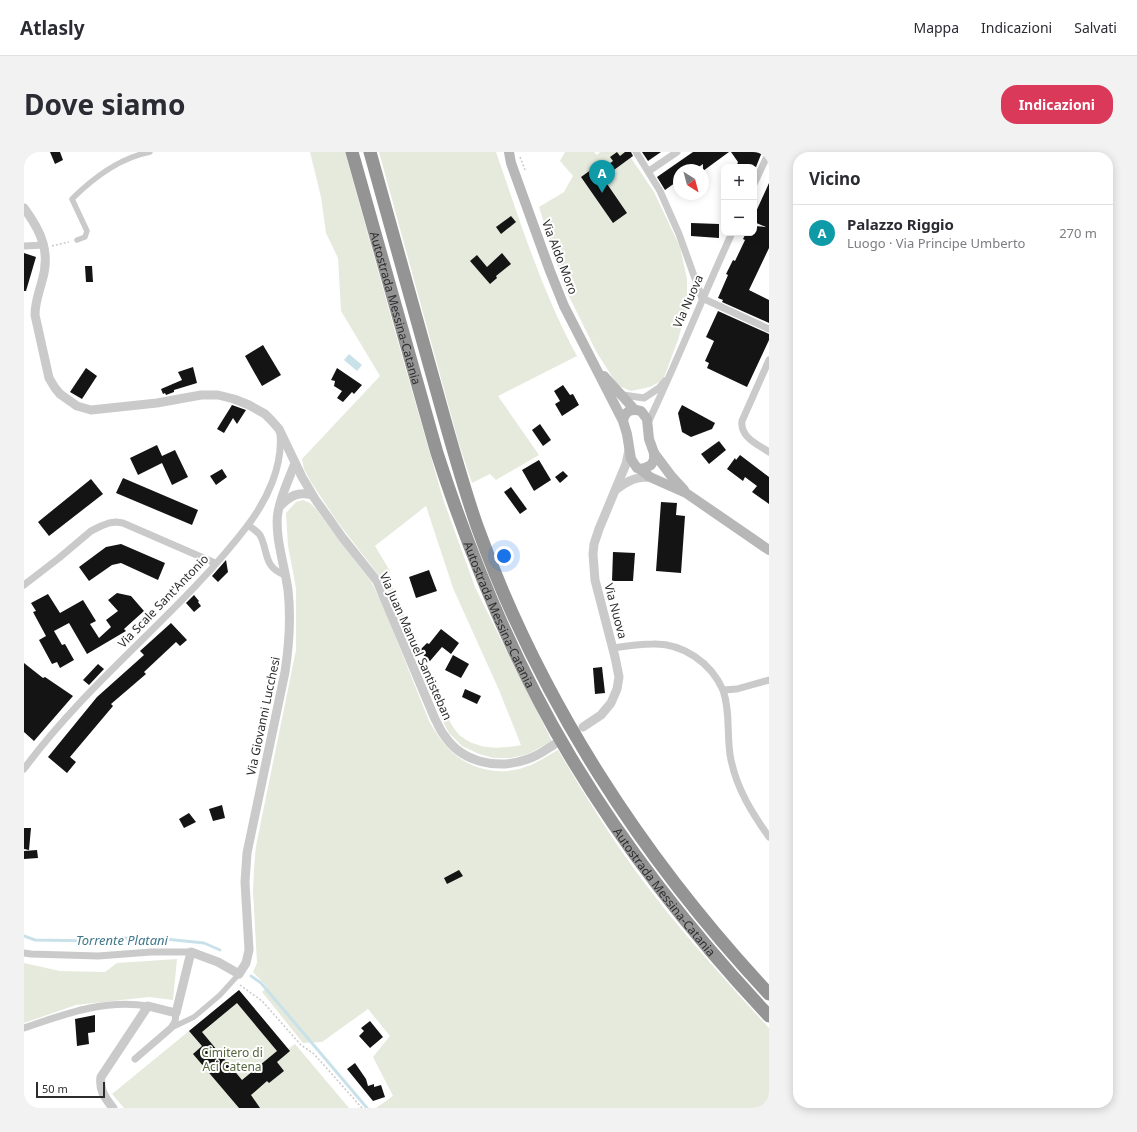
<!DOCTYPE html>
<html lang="it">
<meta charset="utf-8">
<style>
:root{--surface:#fff;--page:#f2f2f3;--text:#2b2b33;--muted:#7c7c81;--line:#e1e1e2;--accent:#db395a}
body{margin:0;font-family:"Noto Sans",sans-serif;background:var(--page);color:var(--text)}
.controls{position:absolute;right:12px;top:12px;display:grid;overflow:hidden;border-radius:8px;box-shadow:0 2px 10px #0003}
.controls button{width:36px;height:36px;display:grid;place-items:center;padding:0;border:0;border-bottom:1px solid var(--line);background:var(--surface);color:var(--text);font:20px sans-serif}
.compass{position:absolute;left:649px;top:12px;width:36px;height:36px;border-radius:50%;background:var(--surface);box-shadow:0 2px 10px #0003;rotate:144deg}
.scale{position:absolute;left:12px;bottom:10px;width:69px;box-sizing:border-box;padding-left:4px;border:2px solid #2d2d2d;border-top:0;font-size:11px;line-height:14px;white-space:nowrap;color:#2d2d2d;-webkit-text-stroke:3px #fff;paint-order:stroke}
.you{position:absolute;left:480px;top:404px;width:14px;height:14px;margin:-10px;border:3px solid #fff;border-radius:50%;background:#1a73e8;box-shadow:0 0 0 6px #1a73e833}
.badge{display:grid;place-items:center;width:26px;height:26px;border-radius:50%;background:var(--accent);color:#fff;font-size:13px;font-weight:700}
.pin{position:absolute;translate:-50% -33px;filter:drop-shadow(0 1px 2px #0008)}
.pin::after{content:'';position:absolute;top:21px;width:14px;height:12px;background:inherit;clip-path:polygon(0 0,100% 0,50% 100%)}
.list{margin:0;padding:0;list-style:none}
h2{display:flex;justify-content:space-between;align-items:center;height:52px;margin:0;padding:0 16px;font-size:17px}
h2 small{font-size:13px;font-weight:400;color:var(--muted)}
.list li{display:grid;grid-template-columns:26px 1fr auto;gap:12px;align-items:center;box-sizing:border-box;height:56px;padding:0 16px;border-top:1px solid var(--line)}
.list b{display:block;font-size:15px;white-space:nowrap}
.list p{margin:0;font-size:13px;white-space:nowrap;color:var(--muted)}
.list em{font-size:13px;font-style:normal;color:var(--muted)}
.map{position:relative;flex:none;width:745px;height:956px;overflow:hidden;border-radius:16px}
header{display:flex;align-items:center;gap:24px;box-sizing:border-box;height:56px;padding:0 20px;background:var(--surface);border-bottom:1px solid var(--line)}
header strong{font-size:19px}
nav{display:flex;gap:22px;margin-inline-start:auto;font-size:14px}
.intro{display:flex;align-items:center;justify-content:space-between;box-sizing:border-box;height:96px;padding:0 24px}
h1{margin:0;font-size:28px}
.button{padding:10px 18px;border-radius:16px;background:var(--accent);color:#fff;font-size:14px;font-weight:700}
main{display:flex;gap:24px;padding:0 24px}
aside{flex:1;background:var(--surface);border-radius:16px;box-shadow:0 2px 10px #0003}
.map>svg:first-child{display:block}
.green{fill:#e5eadc}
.water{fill:#c9e1e9}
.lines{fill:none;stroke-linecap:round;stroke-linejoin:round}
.stream{stroke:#c9e1e9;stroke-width:3}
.building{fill:#141414;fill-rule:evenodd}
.path{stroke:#cacaca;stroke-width:1.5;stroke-dasharray:2 2;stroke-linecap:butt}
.pedestrian{stroke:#cacaca;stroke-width:5.5}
.minor{stroke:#cacaca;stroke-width:7}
.tertiary{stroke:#cacaca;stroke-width:9}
.secondary{stroke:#b7b7b7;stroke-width:10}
.motorway{stroke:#949494;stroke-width:13}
.labels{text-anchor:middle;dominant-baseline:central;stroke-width:4;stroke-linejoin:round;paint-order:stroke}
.street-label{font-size:12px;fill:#2d2d2d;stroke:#fff}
.park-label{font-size:12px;fill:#56663d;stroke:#fff}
.water-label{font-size:13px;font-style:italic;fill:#40778b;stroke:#fff}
</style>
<header>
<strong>Atlasly</strong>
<nav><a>Mappa</a><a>Indicazioni</a><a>Salvati</a></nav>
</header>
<div class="intro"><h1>Dove siamo</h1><a class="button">Indicazioni</a></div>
<main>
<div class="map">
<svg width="745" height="956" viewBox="0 0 745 956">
<rect width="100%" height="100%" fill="#fff"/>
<g class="green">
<path d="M286 0H321L370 176 419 347 451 435 493 520 528 589 504 602 487 606H469L455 602 438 594 425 581 416 564 407 541 410 535C416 547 427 578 438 585 455 598 477 597 497 593L475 538 429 436 402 354 351 394 366 419 364 423 385 476 394 488 389 490 381 481 360 430 312 368 287 330 280 317 278 307 356 224 317 159 314 106 302 81 297 45Z"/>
<path d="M355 0H472C496 69 518 140 553 204L474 244 515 303 472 328 466 322 448 331 435 292Z"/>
<path d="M541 0H570L573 3 576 0H603L630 40 656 95 663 127V155L654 188 639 228 626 235 607 239 595 234 589 226 573 201 540 134 515 55 540 40 549 24 536 9Z"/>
<path d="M279 348 286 351 292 357 314 387 347 429 360 456 405 569C412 581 419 592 429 601 448 618 477 624 501 615 512 612 523 604 534 598 553 630 573 663 594 694 638 759 692 818 745 876V956H352L369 944 349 905 366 884 344 857 298 890 279 891 238 840 243 835 229 820 233 811 229 739 230 716 232 694 272 498V436L264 394 262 361 272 350Z"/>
<path d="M153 807 149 848 125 845 52 853 0 871V811L36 819 81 820 93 811Z"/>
<path d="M215 838 264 897 271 892 325 956H100L88 942Z"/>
</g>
<path class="water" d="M325 202 338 213 333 219 320 208Z"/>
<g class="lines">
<g class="stream">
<path d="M0 784 11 788 72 789 103 786 141 787 180 791 196 798"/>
<path d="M227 824 237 831 343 956"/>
</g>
</g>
<g class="building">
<path d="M26 0H36L39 8 31 12Z"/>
<path d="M593 0 596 4 601 0H607L609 4 579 26 603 61 589 71 557 25 571 15 574 20 589 9 586 5Z"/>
<path d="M618 0H637L624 9Z"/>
<path d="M669 0H705L679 19V12L670 18H655V28L641 38 633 25Z"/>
<path d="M707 0H738L732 15H712L714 10Z"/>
<path d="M745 31V96L725 138 745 148V171L698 150 699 148 694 146 704 123 702 122 709 108 711 109 721 88 719 87 722 81H730V74L742 75 730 70V64Z"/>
<path d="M487 64 492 70 477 82 472 75Z"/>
<path d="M667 71 695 72V86L667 84Z"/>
<path d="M0 101 12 105 2 139H0Z"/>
<path d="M478 101 487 112 472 124 473 126 466 132 446 109 453 103 463 115Z"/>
<path d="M61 114H68L69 130H62Z"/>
<path d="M694 159 745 182V188L723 235 683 216 685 211 681 209 690 189 682 185Z"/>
<path d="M239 193 257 223 238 234 221 204Z"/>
<path d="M169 215 173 231 150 238V240L142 243 141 241 139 242 137 237 158 228 154 220Z"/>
<path d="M62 216 73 224 58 247 46 240Z"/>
<path d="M313 216 338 233 330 242 328 240 319 250 313 246 318 239 310 234 311 229 307 228Z"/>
<path d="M539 233 546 243 549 242 555 253 538 264 531 252 536 249 530 239Z"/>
<path d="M208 253 222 258 213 272 209 266 200 281 193 277Z"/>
<path d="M658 253 691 271 688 277 667 285 658 280 654 261Z"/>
<path d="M516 272 527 288 519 294 508 278Z"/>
<path d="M695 289 702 298 685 312 677 302Z"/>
<path d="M133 293 138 304 151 298 164 325 148 333 138 311 114 323 106 306Z"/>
<path d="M716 303 745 325V352L728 340 733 334 721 325 719 329 703 317 711 306 712 308Z"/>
<path d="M515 308 527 328 510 339 498 318Z"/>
<path d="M198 317 203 325 192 333 186 324Z"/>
<path d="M539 319 544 324 536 331 531 325Z"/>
<path d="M99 326 174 358 168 373 92 341Z"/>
<path d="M67 327 79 342 25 384 14 370Z"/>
<path d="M487 335 503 357 496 362 480 340Z"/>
<path d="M637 350 653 351 652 363 661 364 657 421 632 419Z"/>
<path d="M97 392 141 411 134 428 97 411 88 413 65 429 55 415 82 395Z"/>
<path d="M589 400 611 401 609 429H588Z"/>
<path d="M202 408 204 420 194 430 188 424Z"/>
<path d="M405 418 413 439 392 446 385 425Z"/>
<path d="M93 441 107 444 120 459 100 477 102 479 63 502 45 471 30 479 38 493 41 492 50 508 36 516 33 510 28 512 15 488 22 484 9 460 12 459 7 451 24 442 36 461 59 448 72 469 66 472 75 486 87 475 82 468 94 459 84 448Z"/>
<path d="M170 443 175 449 174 450 177 454 170 460 162 451Z"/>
<path d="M147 471 163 488 156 494 152 490 120 520 122 522 87 552 89 554 46 605 52 610 43 621 24 605 73 545 120 503 116 499Z"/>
<path d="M417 477 435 491 427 502 418 495 406 509 395 499 403 491 405 492Z"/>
<path d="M429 503 445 512 437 526 421 518Z"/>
<path d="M0 511 19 526 21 525 49 544 10 589 0 580Z"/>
<path d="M74 512 80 517 65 533 59 528Z"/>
<path d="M578 515 581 541 571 542 569 516Z"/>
<path d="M441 537 457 544 453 552 438 545Z"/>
<path d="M198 653 201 666 189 669 185 657Z"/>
<path d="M165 661 172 670 160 676 155 667Z"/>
<path d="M0 676H7L5 698 0 697Z"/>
<path d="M13 698 14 706 0 707V699Z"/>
<path d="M435 718 439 724 423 732 420 726Z"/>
<path d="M215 838 266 899 253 910 260 919 245 931 243 929 227 943 236 956H215L169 902 178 894 165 879ZM213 851 253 899 218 928 178 880Z"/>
<path d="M71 863V880L64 881 65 892 53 894 51 867Z"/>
<path d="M346 869 359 885 346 896 335 884 340 879 337 876Z"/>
<path d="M331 911 342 927 344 934 350 932V935L357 933 361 945 349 949 323 917Z"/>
</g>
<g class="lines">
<g class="path">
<path d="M496 5 501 18"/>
<path d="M28 94 45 90"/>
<path d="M216 833 238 849 277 893 290 902 338 956"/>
</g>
<g class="pedestrian">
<path d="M53 88 61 85 63 79 48 47C70 25 95 6 126 0"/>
<path d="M147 876 170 865 196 843 215 822"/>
</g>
<g class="minor">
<path d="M612 0 636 39 655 82 678 146"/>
<path d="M625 19 653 0"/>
<path d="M730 32 745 0"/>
<path d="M0 94 20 93"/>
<path d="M678 146 745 177"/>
<path d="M745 208 718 269C716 285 733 292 745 300"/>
<path d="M599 243 620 246 635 236 641 229"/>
<path d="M623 273C653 210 679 144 708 81"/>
<path d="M224 373C228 376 233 379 236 383 245 401 239 415 261 423"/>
<path d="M0 433 35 406 67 379 77 374 85 371 92 370 99 371 191 411"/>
<path d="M589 496C602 494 616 492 629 492 659 491 687 511 699 538L713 537 745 528"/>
<path d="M699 538C707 561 702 585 707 608 713 637 728 661 745 685"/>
<path d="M0 617C66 527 157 461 224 373 243 348 259 314 256 282"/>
<path d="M0 801 7 802 74 804 127 800H167"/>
<path d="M0 876C41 862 80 847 124 854"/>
<path d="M111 907 147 876 151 870 152 861"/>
</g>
<g class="tertiary">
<path d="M0 56C17 79 27 100 18 129 15 141 11 150 11 163L25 226 31 236 36 242 53 254 67 258 133 251 177 243H194L210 247 225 253 241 262 247 268 255 277 278 325 291 347 318 385 353 429 411 567C414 572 416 578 420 583 438 611 474 618 504 607 514 604 523 597 531 592"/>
<path d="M593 337C605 328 612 325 626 325"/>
<path d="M256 354C266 344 274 339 288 343"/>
<path d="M559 575 577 563 587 551 593 537 595 525 591 505 571 428 569 402 570 392 575 377 602 312 605 298"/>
<path d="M89 956C81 946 75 938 77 925L124 854 152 861 167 800 194 810 215 822 222 811 225 798 221 730 223 701 261 520C265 494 267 465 264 438 261 415 250 383 254 360 257 343 265 327 271 311"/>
</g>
<g class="secondary">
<path d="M485 0 487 11 526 119 540 154 599 269 603 282 607 307 613 316 616 317 621 316 627 313 630 308V301L625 287 623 267 617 259C607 256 601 259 599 269"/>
<path d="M580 224 610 257"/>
<path d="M630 301 648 325 660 338"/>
<path d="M616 317 626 325 662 341 745 398"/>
</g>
<g class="motorway">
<path id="s1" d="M328 0 413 301C447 406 489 509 546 604 602 698 670 784 745 864"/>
<path d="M346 0C366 72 386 143 406 215 421 268 435 322 453 374 516 549 619 707 745 842"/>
</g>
</g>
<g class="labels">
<g class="street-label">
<text transform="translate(536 105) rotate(69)">Via Aldo Moro</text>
<text transform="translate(664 149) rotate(-66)">Via Nuova</text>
<text stroke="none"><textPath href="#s1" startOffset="162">Autostrada Messina-Catania</textPath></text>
<text transform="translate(139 449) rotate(-46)">Via Scale Sant'Antonio</text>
<text transform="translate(592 459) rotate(75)">Via Nuova</text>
<text stroke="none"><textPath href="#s1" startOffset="486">Autostrada Messina-Catania</textPath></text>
<text transform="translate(392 494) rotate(66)">Via Juan Manuel Santisteban</text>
<text transform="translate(239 564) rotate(-78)">Via Giovanni Lucchesi</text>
<text stroke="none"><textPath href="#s1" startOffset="810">Autostrada Messina-Catania</textPath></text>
</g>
<g class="park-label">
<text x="208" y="900">Cimitero di<tspan x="208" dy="14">Aci Catena</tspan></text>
</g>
<g class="water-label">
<text x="98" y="788">Torrente Platani</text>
</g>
</g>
</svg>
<div class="controls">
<button>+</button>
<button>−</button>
</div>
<svg class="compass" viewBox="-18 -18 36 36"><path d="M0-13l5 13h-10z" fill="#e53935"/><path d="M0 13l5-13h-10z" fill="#7c7c81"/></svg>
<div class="scale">50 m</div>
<div class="you"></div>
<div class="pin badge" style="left:578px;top:41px;background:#0f9aa8">A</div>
</div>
<aside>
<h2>Vicino<small></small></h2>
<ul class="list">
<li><span class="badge" style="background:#0f9aa8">A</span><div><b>Palazzo Riggio</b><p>Luogo · Via Principe Umberto</p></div><em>270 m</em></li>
</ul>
</aside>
</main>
